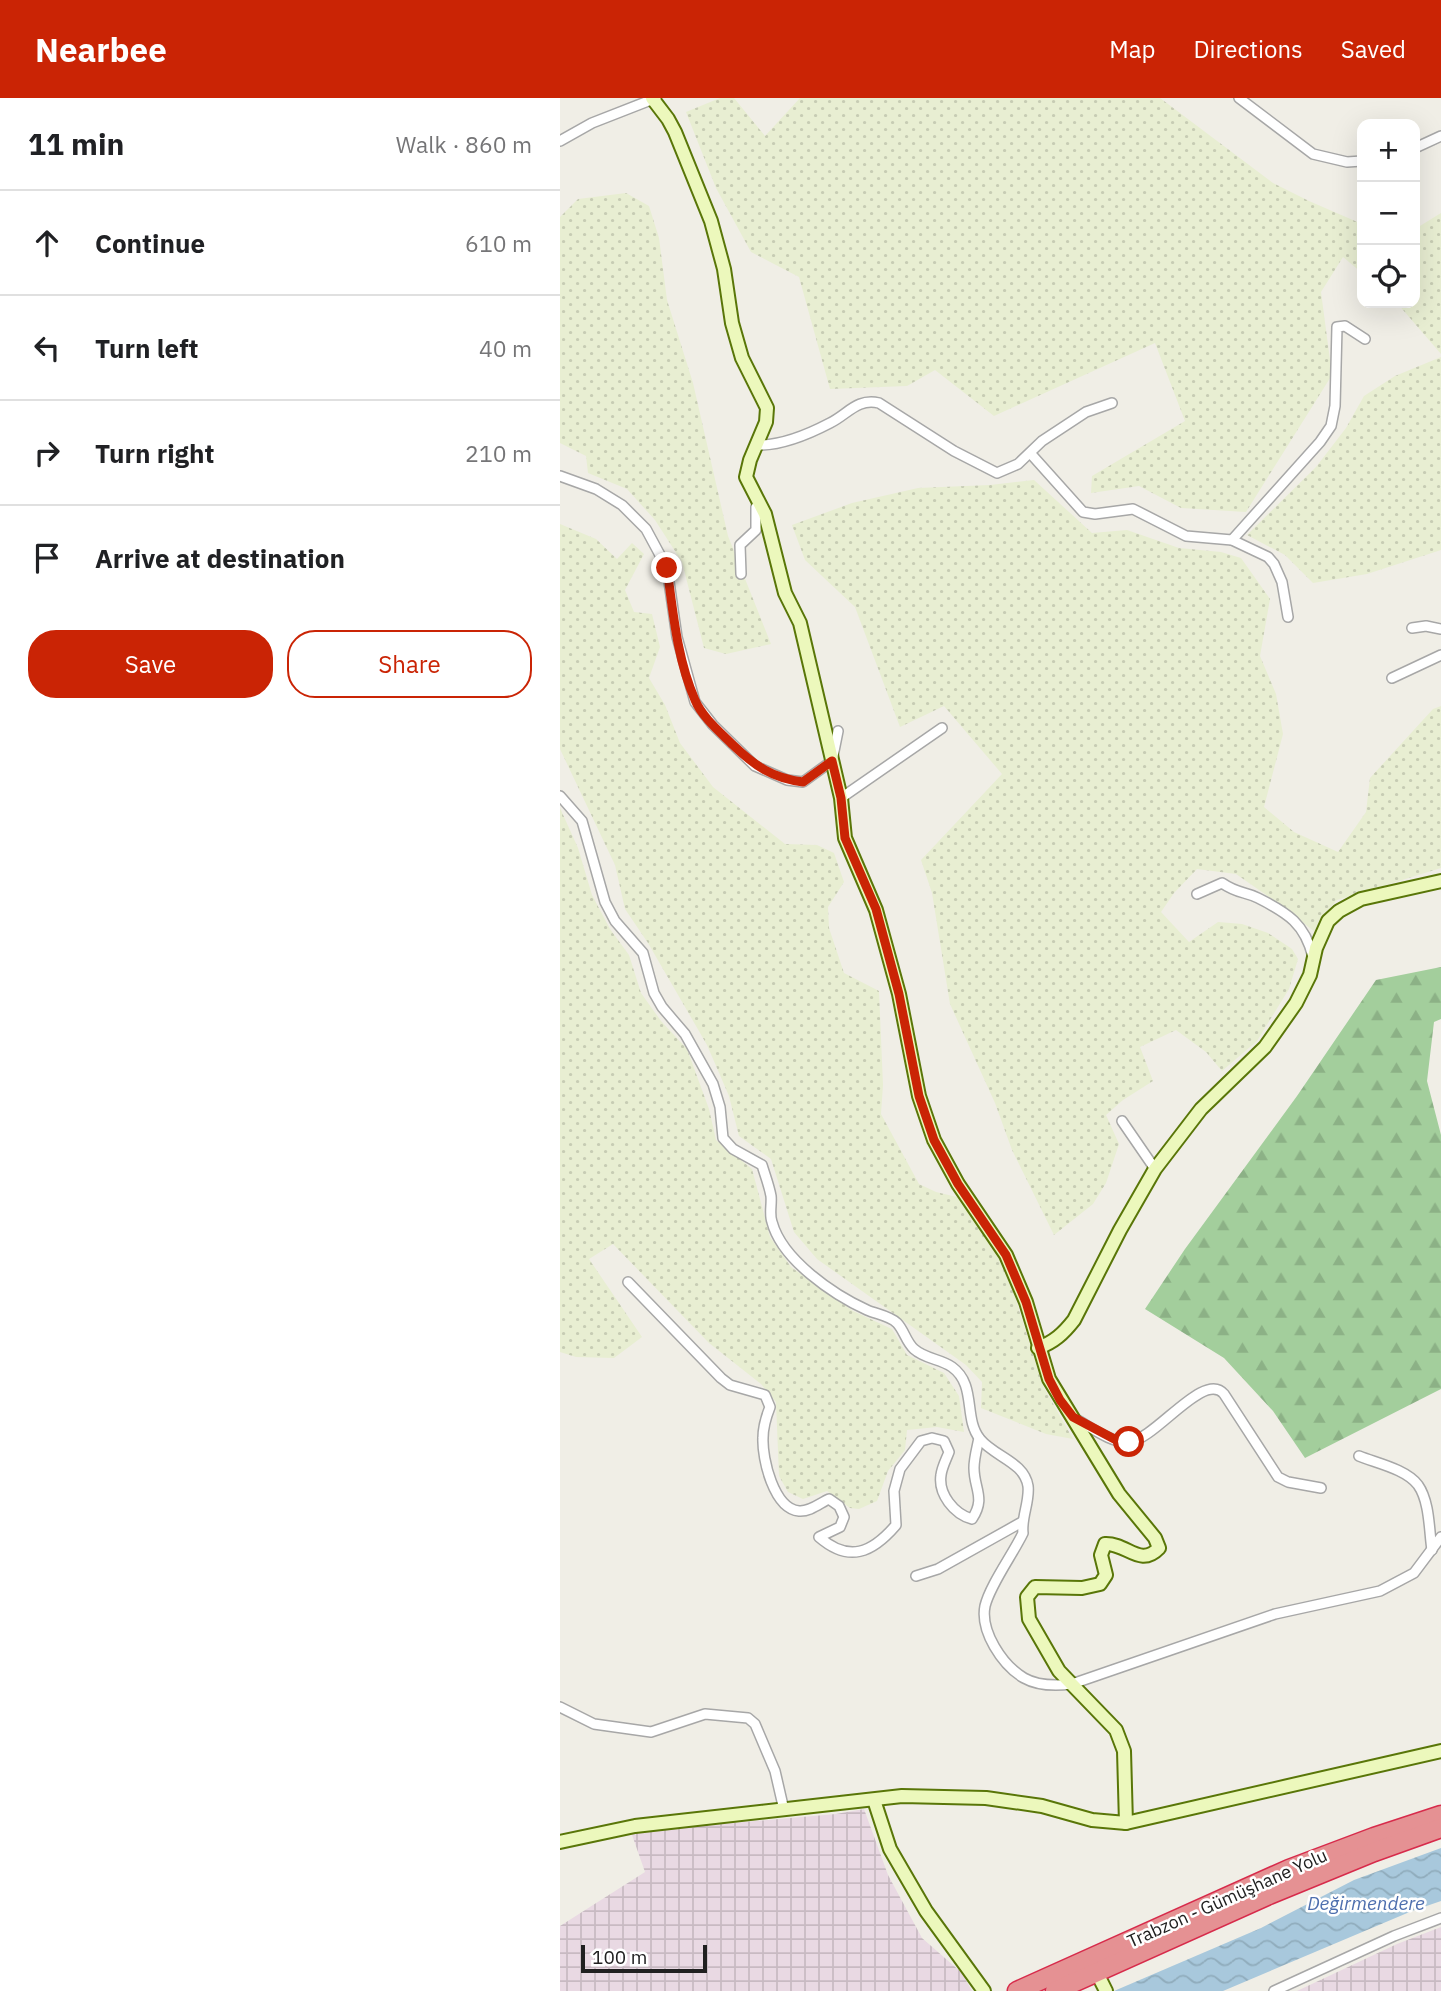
<!DOCTYPE html>
<meta charset="utf-8">
<style>
:root{--surface:#fff;--page:#f2f2f2;--text:#202124;--muted:#757577;--line:#e0e0e0;--accent:#ca2405}
body{margin:0;font-family:"IBM Plex Sans",sans-serif;background:var(--page);color:var(--text)}
.controls{position:absolute;right:21px;top:21px;display:grid;overflow:hidden;border-radius:14px;box-shadow:0 7px 28px #0002}
.controls button{width:63px;height:63px;display:grid;place-items:center;padding:0;border:0;border-bottom:2px solid var(--line);background:var(--surface);color:var(--text);font:35px sans-serif}
.scale{position:absolute;left:21px;bottom:18px;width:126px;box-sizing:border-box;padding-left:7px;border:4px solid #202020;border-top:0;font-size:19px;line-height:24px;white-space:nowrap;color:#202020;-webkit-text-stroke:5px #fff;paint-order:stroke}
.stop{position:absolute;width:21px;height:21px;margin:-16px;border:5px solid #ca2405;border-radius:50%;background:#fff}
.stop.end{background:#ca2405;border-color:#fff;box-shadow:0 2px 7px #0008}
.list{margin:0;padding:0;list-style:none}
h2{display:flex;justify-content:space-between;align-items:center;height:91px;margin:0;padding:0 28px;font-size:30px}
h2 small{font-size:23px;font-weight:400;color:var(--muted)}
.list li{display:grid;grid-template-columns:46px 1fr auto;gap:21px;align-items:center;box-sizing:border-box;height:105px;padding:0 28px;border-top:2px solid var(--line)}
.list b{display:block;font-size:26px;white-space:nowrap}
.list em{font-size:23px;font-style:normal;color:var(--muted)}
.actions{display:flex;gap:14px;padding:21px 28px}
.actions a{flex:1;padding:16px 0;border:2px solid var(--accent);border-radius:28px;text-align:center;font-size:24px;color:var(--accent)}
.actions .main{background:var(--accent);color:#fff}
.icon{flex:none;width:38px;height:38px;fill:none;stroke:currentColor;stroke-width:2;stroke-linecap:round;stroke-linejoin:round}
.map{position:relative;flex:none;width:881px;height:1893px;overflow:hidden}
header{display:flex;align-items:center;gap:42px;box-sizing:border-box;height:98px;padding:0 35px;background:var(--accent);color:#fff}
header strong{font-size:33px}
nav{display:flex;gap:38px;margin-inline-start:auto;font-size:24px}
main{display:flex}
aside{flex:1;background:var(--surface)}
.map>svg:first-child{display:block}
.industrial{fill:url(#industrial-grid)}
.farmland{fill:url(#farmland-dots)}
.forest{fill:url(#forest-firs)}
.water{fill:url(#water-waves)}
.lines{fill:none;stroke-linecap:round;stroke-linejoin:round}
.street-casing{stroke:#a7a7a7;stroke-width:12}
.secondary-casing{stroke:#597608;stroke-width:16}
.highway-casing{stroke:#d72b4b;stroke-width:21}
.street{stroke:#fff;stroke-width:9}
.secondary{stroke:#ecf8bc;stroke-width:12}
.highway{stroke:#e59193;stroke-width:18}
.route{stroke:#ca2405;stroke-width:9}
.labels{text-anchor:middle;dominant-baseline:central;stroke-width:5;stroke-linejoin:round;paint-order:stroke}
.street-label{font-size:18px;fill:#202020;stroke:#fff}
.water-label{font-size:19px;font-style:italic;fill:#4e6fae;stroke:#fff}
</style>
<header>
<strong>Nearbee</strong>
<nav><a>Map</a><a>Directions</a><a>Saved</a></nav>
</header>
<main>
<aside>
<h2>11 min<small>Walk · 860 m</small></h2>
<ul class="list">
<li><svg class="icon" aria-label="ahead" viewBox="0 0 24 24"><path d="M12 20V5M6 11l6-6 6 6"/></svg><div><b>Continue</b></div><em>610 m</em></li>
<li><svg class="icon" aria-label="left" viewBox="0 0 24 24"><path d="M17 20v-9H6M10 6l-5 5 5 5"/></svg><div><b>Turn left</b></div><em>40 m</em></li>
<li><svg class="icon" aria-label="right" viewBox="0 0 24 24"><path d="M7 20v-9h11M14 6l5 5-5 5"/></svg><div><b>Turn right</b></div><em>210 m</em></li>
<li><svg class="icon" aria-label="arrive" viewBox="0 0 24 24"><path d="M6 21V4h12l-3 4 3 4H6"/></svg><div><b>Arrive at destination</b></div></li>
</ul>
<div class="actions"><a class="main">Save</a><a>Share</a></div>
</aside>
<div class="map">
<svg width="881" height="1893" viewBox="0 0 881 1893">
<defs>
<pattern id="industrial-grid" width="8" height="8" patternUnits="userSpaceOnUse" patternTransform="scale(1.75)"><rect width="8" height="8" fill="#e9d9e3"/><path d="M0 4h8M4 0v8" fill="none" stroke="#c8bac2"/></pattern>
<pattern id="farmland-dots" width="8" height="8" patternUnits="userSpaceOnUse" patternTransform="scale(1.75)"><rect width="8" height="8" fill="#e8eed2"/><path d="M2 2h.1M6 6h.1" fill="none" stroke="#c7ccb4" stroke-width="1.8" stroke-linecap="round"/></pattern>
<pattern id="forest-firs" width="22" height="20" patternUnits="userSpaceOnUse" patternTransform="scale(1.75)"><rect width="22" height="20" fill="#a3ce9c"/><path d="M5 1l3.5 6h-7zM16 11l3.5 6h-7z" fill="#8cb186"/></pattern>
<pattern id="water-waves" width="16" height="10" patternUnits="userSpaceOnUse" patternTransform="scale(1.75)"><rect width="16" height="10" fill="#a8c8dc"/><path d="M0 5q4-4 8 0t8 0" fill="none" stroke="#90acbc"/></pattern>
</defs>
<rect width="100%" height="100%" fill="#f0eee6"/>
<g class="industrial">
<path d="M304 1711 328 1777 362 1840 402 1875 412 1893H0V1828L85 1774 71 1734 276 1716Z"/>
<path d="M881 1829V1893H737L837 1846Z"/>
</g>
<g class="farmland">
<path d="M160 0H174L205 38 240 0H600L713 85 749 103 802 126V175L783 159 761 194 772 277 686 414 621 410 579 388 531 395 532 378 625 323 595 245 434 318 375 272 347 288 270 291 239 179 191 154 156 90 126 14Z"/>
<path d="M66 95 89 108 99 140 107 202 133 285 168 438 211 546 166 556 144 550 122 464 95 422 67 391 28 375 26 358 0 345V119L18 101Z"/>
<path d="M881 115V256L837 205H855V131Z"/>
<path d="M881 259V452L807 476 753 485 725 457 687 437 756 369 786 330 804 298 835 278Z"/>
<path d="M474 382 532 435 567 432 619 450 661 454 681 460 710 501 700 558 716 596 723 636 704 709 734 734 778 754 806 714 810 680 873 611 881 608V770L777 802 763 817 755 834 722 808 676 776 637 771 614 795 601 814 629 844 658 824 682 826 708 835 732 851 738 861 729 891 697 943 662 973 646 954 616 932 580 949 593 983 563 1002 546 1017 559 1046 546 1085 533 1106 494 1137 452 1052 435 1005 390 906 372 795 361 762 442 676 384 608 340 629 295 509 245 462 232 427 292 405 358 390 430 387Z"/>
<path d="M0 426 36 441 57 461 72 445 84 456 65 492 74 514 92 516 100 549 89 580 105 607 120 645 153 689 225 746 257 747 274 755 284 784 268 809 269 830 284 875 319 893 323 987 321 1016 359 1086 376 1094 397 1099 428 1143 448 1177 483 1288 513 1341 486 1336 421 1310 422 1284 406 1267 257 1161 234 1134 211 1061 179 1038 169 998 147 947 88 845 65 811 55 767 0 651Z"/>
<path d="M0 710 18 750 32 797 50 831 69 857 81 895 101 923 127 951 149 1011 156 1042 192 1071 210 1139 231 1169 293 1213 332 1231 347 1257 384 1275 399 1298 404 1334 377 1329 347 1332 345 1352 328 1373 317 1403 299 1411 290 1410 267 1393 243 1401 228 1394 219 1378 216 1304 201 1286 149 1245 53 1146 29 1161 82 1239 54 1260 16 1259 0 1254Z"/>
</g>
<path class="forest" d="M881 869V921L874 924 867 983 881 1037V1291L745 1360 713 1313 664 1260 585 1211 625 1151 737 998 816 882Z"/>
<path class="water" d="M881 1750V1803L852 1813 663 1893H554L701 1830 794 1782Z"/>
<g class="lines">
<defs>
<g id="street">
<path d="M679 0 753 56 787 64 802 63"/>
<path d="M0 43 32 25 96 0"/>
<path d="M855 50 881 38"/>
<path d="M196 347C220 348 249 336 270 325 288 316 297 300 319 305L394 353 437 375 458 366 482 343 526 314 552 305"/>
<path d="M471 356 523 414 535 416 573 411 626 438 672 442 708 459 714 466 722 484 728 519"/>
<path d="M0 378 36 391 62 407 86 431 107 470 117 539 135 604 153 627 195 668 227 682 243 684 272 663 278 633"/>
<path d="M672 442 760 344 771 328 775 308 777 229 785 228 805 241"/>
<path d="M181 476 180 447 196 432V409L199 404"/>
<path d="M852 530 866 528 881 531"/>
<path d="M832 580 881 557"/>
<path d="M0 698 22 723 45 804 55 823 83 855 94 895 102 909 125 936 153 986 160 1009 163 1040 173 1051 202 1067C205 1077 209 1087 211 1098 212 1106 209 1116 212 1124 222 1162 274 1197 307 1212 316 1216 330 1218 337 1225 344 1232 346 1244 354 1251 365 1261 381 1261 392 1269 417 1287 403 1320 420 1341 435 1359 464 1364 468 1388 470 1403 461 1420 463 1435 453 1456 430 1487 425 1508 420 1533 442 1567 464 1580 478 1588 496 1588 512 1586L715 1516 820 1493 854 1475 881 1439"/>
<path d="M281 700 382 630"/>
<path d="M637 796 662 785C678 796 684 793 698 800 728 815 745 826 753 859"/>
<path d="M562 1023 595 1071"/>
<path d="M68 1184 161 1280 170 1287 205 1297 210 1309C206 1319 203 1329 203 1340 202 1361 214 1411 239 1413 250 1414 260 1405 269 1401L279 1408 284 1419 280 1429 259 1439C289 1465 312 1455 336 1427L334 1393 340 1371 361 1343 372 1340 384 1343 389 1354C386 1362 382 1369 381 1377 378 1396 394 1416 412 1421 426 1400 414 1391 414 1370 414 1360 417 1350 419 1340"/>
<path d="M514 1320C529 1328 552 1346 569 1344 596 1341 644 1272 664 1296L718 1379 728 1384 761 1390"/>
<path d="M799 1358C816 1365 846 1371 858 1387 870 1404 869 1433 872 1452"/>
<path d="M356 1478 378 1471 462 1424"/>
<path d="M0 1609 34 1626 91 1634 145 1616 188 1620 195 1626 215 1673 224 1712"/>
<path d="M714 1893 834 1838 881 1820"/>
</g>
<g id="secondary">
<path d="M92 0 108 21 115 34 151 123 164 171 172 225 182 260 207 310 206 324 190 362 186 379 205 416 225 495 240 525 281 700 285 740 316 812 339 896 359 998 374 1042 398 1086 446 1157 466 1204 489 1281 559 1396 595 1440 599 1450C580 1470 567 1445 545 1446L541 1457 546 1477 540 1486 522 1490 475 1489 467 1499 469 1521 499 1573 556 1632 564 1653 566 1725"/>
<path d="M478 1250C494 1244 503 1236 514 1222L560 1132 595 1071 641 1011 705 949 736 905 750 877 756 850 768 823 779 813 801 801 881 783"/>
<path d="M314 1702 330 1751 366 1813 424 1893"/>
<path d="M0 1744 75 1728 342 1698 426 1700 482 1708 532 1722 566 1725 881 1653"/>
<path d="M537 1875 546 1893"/>
</g>
<g id="highway">
<path d="M457 1893 729 1771 814 1739 881 1717"/>
<path d="M495 1893 709 1797 814 1754 881 1730"/>
</g>
</defs>
<use href="#street" class="street-casing"/>
<use href="#secondary" class="secondary-casing"/>
<use href="#highway" class="highway-casing"/>
<use href="#street" class="street"/>
<use href="#secondary" class="secondary"/>
<use href="#highway" class="highway"/>
</g>
<g class="lines">
<path class="route" d="M107 470C113 514 117 561 135 602 142 619 160 634 173 647 195 668 212 680 243 684L272 663 281 700 285 740 316 811 339 896 359 998 374 1042 398 1086 446 1157 466 1204 489 1281 500 1302 513 1319 558 1343 569 1344"/>
</g>
<g class="labels">
<g class="street-label">
<text transform="translate(667 1800) rotate(-24)">Trabzon - Gümüşhane Yolu</text>
</g>
<g class="water-label">
<text x="806" y="1805">Değirmendere</text>
</g>
</g>
</svg>
<div class="controls">
<button>+</button>
<button>−</button>
<button><svg class="icon" aria-label="locate" viewBox="0 0 24 24"><circle cx="12" cy="12" r="6"/><path d="M12 2v4M12 18v4M2 12h4M18 12h4"/></svg></button>
</div>
<div class="scale">100 m</div>
<div class="stop" style="left:569px;top:1344px"></div>
<div class="stop end" style="left:107px;top:470px"></div>
</div>
</main>
